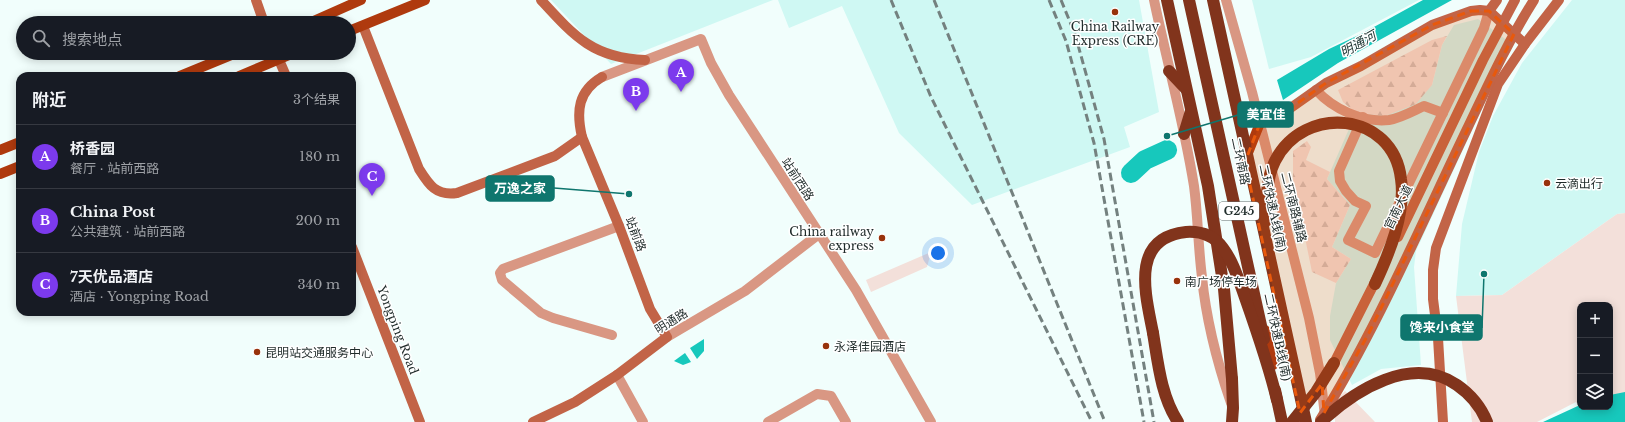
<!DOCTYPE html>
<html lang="zh">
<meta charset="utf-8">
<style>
:root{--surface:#171b24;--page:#20242c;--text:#f1f3f6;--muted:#9ea1a6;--line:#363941;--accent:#7c3aed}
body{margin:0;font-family:"Libre Baskerville","Noto Sans SC",serif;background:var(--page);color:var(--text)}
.controls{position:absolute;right:12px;bottom:12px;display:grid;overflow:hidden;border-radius:8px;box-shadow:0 2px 10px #0003}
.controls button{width:36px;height:36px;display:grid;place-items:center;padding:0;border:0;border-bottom:1px solid var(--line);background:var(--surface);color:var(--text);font:20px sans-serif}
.you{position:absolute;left:938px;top:253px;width:14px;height:14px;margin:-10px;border:3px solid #fff;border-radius:50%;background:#1a73e8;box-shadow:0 0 0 6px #1a73e833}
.badge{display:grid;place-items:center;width:26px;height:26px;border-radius:50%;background:var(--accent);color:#fff;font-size:13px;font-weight:700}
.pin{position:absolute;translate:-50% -33px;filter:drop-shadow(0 1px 2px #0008)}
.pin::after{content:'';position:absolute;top:21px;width:14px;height:12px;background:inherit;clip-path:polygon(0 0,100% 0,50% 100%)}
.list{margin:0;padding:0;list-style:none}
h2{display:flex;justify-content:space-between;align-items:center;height:52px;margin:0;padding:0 16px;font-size:17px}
h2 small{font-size:13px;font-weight:400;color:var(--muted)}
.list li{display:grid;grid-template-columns:26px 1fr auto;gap:12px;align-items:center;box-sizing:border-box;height:64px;padding:0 16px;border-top:1px solid var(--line)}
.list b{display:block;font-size:15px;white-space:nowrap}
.list p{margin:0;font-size:13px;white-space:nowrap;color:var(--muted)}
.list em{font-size:13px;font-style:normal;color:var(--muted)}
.icon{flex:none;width:22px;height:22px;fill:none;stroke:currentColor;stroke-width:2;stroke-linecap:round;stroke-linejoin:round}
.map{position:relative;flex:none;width:1625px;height:422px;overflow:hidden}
.search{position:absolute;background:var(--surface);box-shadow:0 2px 10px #0003;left:16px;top:16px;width:340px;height:44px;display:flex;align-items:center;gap:10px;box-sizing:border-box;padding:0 14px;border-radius:22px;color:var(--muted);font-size:15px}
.panel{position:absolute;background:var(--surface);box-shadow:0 2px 10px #0003;left:16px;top:72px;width:340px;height:244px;border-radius:12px}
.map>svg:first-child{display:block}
.built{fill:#cff8f3}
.forest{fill:url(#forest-firs)}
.green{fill:#f3e0da;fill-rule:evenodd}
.water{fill:#17c8bc}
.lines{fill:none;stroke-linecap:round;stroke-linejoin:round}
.river{stroke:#17c8bc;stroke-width:20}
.street{stroke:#d99783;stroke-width:10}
.secondary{stroke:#c26447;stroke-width:10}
.primary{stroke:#af3a0e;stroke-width:10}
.highway{stroke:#81341c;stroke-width:12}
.rail{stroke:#74817f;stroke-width:3;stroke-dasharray:8 4;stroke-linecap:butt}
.secondary-bridge{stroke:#c26447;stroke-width:10}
.highway-bridge{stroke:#81341c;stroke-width:12}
.marked{fill:#e8590c;fill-opacity:0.2;stroke:#e8590c;stroke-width:3;stroke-dasharray:8 5;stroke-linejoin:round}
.poi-dot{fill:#98320b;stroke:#fff;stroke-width:1.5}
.labels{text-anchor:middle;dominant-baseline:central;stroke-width:3;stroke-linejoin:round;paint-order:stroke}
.shield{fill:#fff;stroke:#626b6a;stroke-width:1}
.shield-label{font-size:11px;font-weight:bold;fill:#1f2b2a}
.poi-label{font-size:12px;fill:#1f2b2a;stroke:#fff;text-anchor:start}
.street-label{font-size:12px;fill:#1f2b2a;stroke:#fff}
.water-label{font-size:13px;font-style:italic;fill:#203936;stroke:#fff}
.leader{fill:none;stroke:#0f766e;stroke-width:1.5}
.callout-dot{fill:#0f766e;stroke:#fff;stroke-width:1.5}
.callout{fill:#0f766e;stroke:#0f766e;stroke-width:1.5}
.callout-label{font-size:13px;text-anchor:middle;font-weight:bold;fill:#fff}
</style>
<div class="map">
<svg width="1625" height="422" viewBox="0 0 1625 422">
<defs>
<pattern id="forest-firs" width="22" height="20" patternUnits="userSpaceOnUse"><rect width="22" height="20" fill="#f3e0da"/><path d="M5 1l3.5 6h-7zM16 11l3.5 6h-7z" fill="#d0c0bb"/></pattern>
</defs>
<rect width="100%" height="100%" fill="#f1fefc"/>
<g class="built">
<path d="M551 0H773L611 64Z"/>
<path d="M778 0H1139L1159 112 1124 127 1130 147 972 205 899 133 842 6 789 28Z"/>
<path d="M1252 0H1419L1311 57 1269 69Z"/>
<path d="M1572 0H1625V213L1617 214 1502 295 1456 296 1462 224 1479 152 1493 116 1522 63Z"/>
<path d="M1478 19 1512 44 1416 251 1414 267 1421 365 1381 369 1352 385 1330 340V316L1336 283 1351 259 1332 247 1350 205 1327 179 1356 113 1432 85 1442 45 1454 25Z"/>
</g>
<g class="forest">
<path d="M1447 36 1442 45 1432 85 1416 104 1385 116 1356 113 1343 102 1338 90 1432 40Z"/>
<path d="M1307 141 1311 147 1306 160 1330 172 1327 179 1350 205 1332 247 1351 259 1336 283 1312 272 1293 179V151Z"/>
</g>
<g class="green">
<path d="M1625 213V422H1589L1576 402 1537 422H1472L1456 296 1502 295 1617 214ZM1580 305H1610V407H1580Z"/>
<path d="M931 252 927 267 871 292 866 280Z"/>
<path d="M1334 391 1339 397 1345 391 1375 422H1335Z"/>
</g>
<g class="water">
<path d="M1423 0H1452L1338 63 1283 100 1277 80 1329 49 1363 33Z"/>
<path d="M704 339V351L697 359 690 348Z"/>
<path d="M685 353 691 362 683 365 674 361Z"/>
<path d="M1625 392V422H1543L1580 405V407H1610V395Z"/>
</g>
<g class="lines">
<path class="river" d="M1131 173 1145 160 1167 150"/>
<g class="street">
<path d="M1154 0C1167 62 1184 123 1194 186 1198 216 1198 246 1202 277 1206 319 1217 362 1231 403"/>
<path d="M1226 0 1252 92 1309 318 1320 373 1325 416"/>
<path d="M602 77 701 39 711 63 729 95 856 290 931 422"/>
<path d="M1316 90C1333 109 1363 123 1389 120 1401 118 1413 111 1424 106L1443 113"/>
<path d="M1363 117 1339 171 1340 181 1346 191 1355 201 1366 206 1348 240 1375 253 1484 28 1489 11"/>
<path d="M612 335 553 318 541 313 502 280 500 273 503 269 619 226"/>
<path d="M667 337 745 291 819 234"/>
<path d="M617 375 643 422"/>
<path d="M768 422 817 394 831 396 846 422"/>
</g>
<g class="secondary">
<path d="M256 0 264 23"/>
<path d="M541 0C574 36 593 58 645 60"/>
<path d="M1489 11 1497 0"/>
<path d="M363 26 419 169C429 185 436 196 457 193L555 156 582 137"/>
<path d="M276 53 286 76"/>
<path d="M1260 123 1275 119 1326 83 1361 66 1432 25 1471 11 1480 10 1489 11 1525 44"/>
<path d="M352 247 420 422"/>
<path d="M533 422 575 402 617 375 667 337 650 309 619 226 582 137C576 111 578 91 602 77"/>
<path d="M1443 422 1438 338 1433 299V270L1436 248 1498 84 1525 44 1559 0"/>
</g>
<g class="primary">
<path d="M309 23 361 0"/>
<path d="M349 31 425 0"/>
<path d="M180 76 236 53"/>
<path d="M239 76 294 53"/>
<path d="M0 150 20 142"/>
<path d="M1246 158 1260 123"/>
<path d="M0 174 20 166"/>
<path d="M1265 330 1273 365"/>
</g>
<g class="highway">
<path d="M1167 0 1208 186 1224 289 1232 379"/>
<path d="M1189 0 1264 339"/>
<path d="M1169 71 1186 89"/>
<path d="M1184 134 1191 111"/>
<path d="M1153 333C1158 363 1161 396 1178 422"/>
<path d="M1275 390 1282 422"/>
</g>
<g class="rail">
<path d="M891 0 931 97 1092 422"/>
<path d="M934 0 1105 422"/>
<path d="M1049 0 1066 41 1094 143 1144 422"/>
<path d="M1061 0 1075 34 1104 139 1154 422"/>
</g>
<g class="secondary-bridge">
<path d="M1398 237 1483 60 1515 0"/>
<path d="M1331 369 1377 278"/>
<path d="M1320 420C1377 328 1420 227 1467 129 1488 85 1508 41 1534 0"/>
</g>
<g class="highway-bridge">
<path d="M1213 0 1306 422"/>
<path d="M1266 221C1266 202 1266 179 1275 161 1304 104 1393 111 1401 179 1406 213 1389 254 1375 284"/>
<path d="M1153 333C1146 296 1129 238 1186 232 1201 231 1214 236 1223 248 1232 260 1237 275 1242 289 1255 326 1268 362 1277 400"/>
<path d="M1232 422 1233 408 1232 379"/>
<path d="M1292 422 1316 392 1334 363"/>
<path d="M1321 422C1355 390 1412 354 1457 385 1470 394 1481 407 1487 422"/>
</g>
</g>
<path class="marked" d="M1471 11H1489L1514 34 1369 333 1324 413 1322 384 1300 413 1245 162 1260 123 1275 119 1326 83 1432 25Z"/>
<g class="poi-dot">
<circle cx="1115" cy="12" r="4"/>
<circle cx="1547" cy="183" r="4"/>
<circle cx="882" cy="238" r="4"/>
<circle cx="1177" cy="281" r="4"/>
<circle cx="826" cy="346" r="4"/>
<circle cx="257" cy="352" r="4"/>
</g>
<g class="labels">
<rect class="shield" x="1219" y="202" width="40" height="18" rx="3"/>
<g class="shield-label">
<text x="1239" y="211">G245</text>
</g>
<g class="poi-label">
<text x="1115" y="26" text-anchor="middle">China Railway<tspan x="1115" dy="14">Express (CRE)</tspan></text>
<text x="1555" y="183">云滴出行</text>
<text x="874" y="231" text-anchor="end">China railway<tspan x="874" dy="14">express</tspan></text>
<text x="1185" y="281">南广场停车场</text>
<text x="834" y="346">永泽佳园酒店</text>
<text x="265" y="352">昆明站交通服务中心</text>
</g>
<g class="street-label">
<text transform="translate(1241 161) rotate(78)">二环南路</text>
<text transform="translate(798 179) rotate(57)">站前西路</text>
<text transform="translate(1294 207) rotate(76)">二环南路辅路</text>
<text transform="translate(1398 207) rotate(-64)">官南大道</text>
<text transform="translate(1273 208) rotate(78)">二环快速A线(南)</text>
<text transform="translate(636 234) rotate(69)">站前路</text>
<text transform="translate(671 321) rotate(-32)">明通路</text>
<text transform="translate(398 330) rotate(69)">Yongping Road</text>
<text transform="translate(1278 337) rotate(78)">二环快速B线(南)</text>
</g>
<g class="water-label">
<text transform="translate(1358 44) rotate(-29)">明通河</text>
</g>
</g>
<path class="leader" d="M1167 136L1238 115M629 194L554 188M1484 274L1482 328"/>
<g class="callout-dot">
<circle cx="1167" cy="136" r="4"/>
<circle cx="629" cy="194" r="4"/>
<circle cx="1484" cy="274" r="4"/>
</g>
<g class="callout">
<rect x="1238" y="102" width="55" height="25" rx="4"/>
<rect x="486" y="176" width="68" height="25" rx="4"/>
<rect x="1401" y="315" width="81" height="25" rx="4"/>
</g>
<g class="callout-label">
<text x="1266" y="119">美宜佳</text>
<text x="520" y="193">万逸之家</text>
<text x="1442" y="332">馋来小食堂</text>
</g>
</svg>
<div class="controls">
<button>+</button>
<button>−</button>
<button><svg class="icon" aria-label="layers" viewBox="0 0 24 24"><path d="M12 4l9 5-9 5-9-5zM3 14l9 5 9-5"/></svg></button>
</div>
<div class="you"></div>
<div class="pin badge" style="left:681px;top:92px">A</div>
<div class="pin badge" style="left:636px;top:111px">B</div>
<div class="pin badge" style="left:372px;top:196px">C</div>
<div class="search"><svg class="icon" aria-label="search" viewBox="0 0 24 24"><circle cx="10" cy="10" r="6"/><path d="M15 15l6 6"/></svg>搜索地点</div>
<section class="panel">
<h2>附近<small>3个结果</small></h2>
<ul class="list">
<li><span class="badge">A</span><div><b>桥香园</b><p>餐厅 · 站前西路</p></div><em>180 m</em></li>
<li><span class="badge">B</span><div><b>China Post</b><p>公共建筑 · 站前西路</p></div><em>200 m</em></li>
<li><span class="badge">C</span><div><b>7天优品酒店</b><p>酒店 · Yongping Road</p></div><em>340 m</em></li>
</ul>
</section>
</div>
